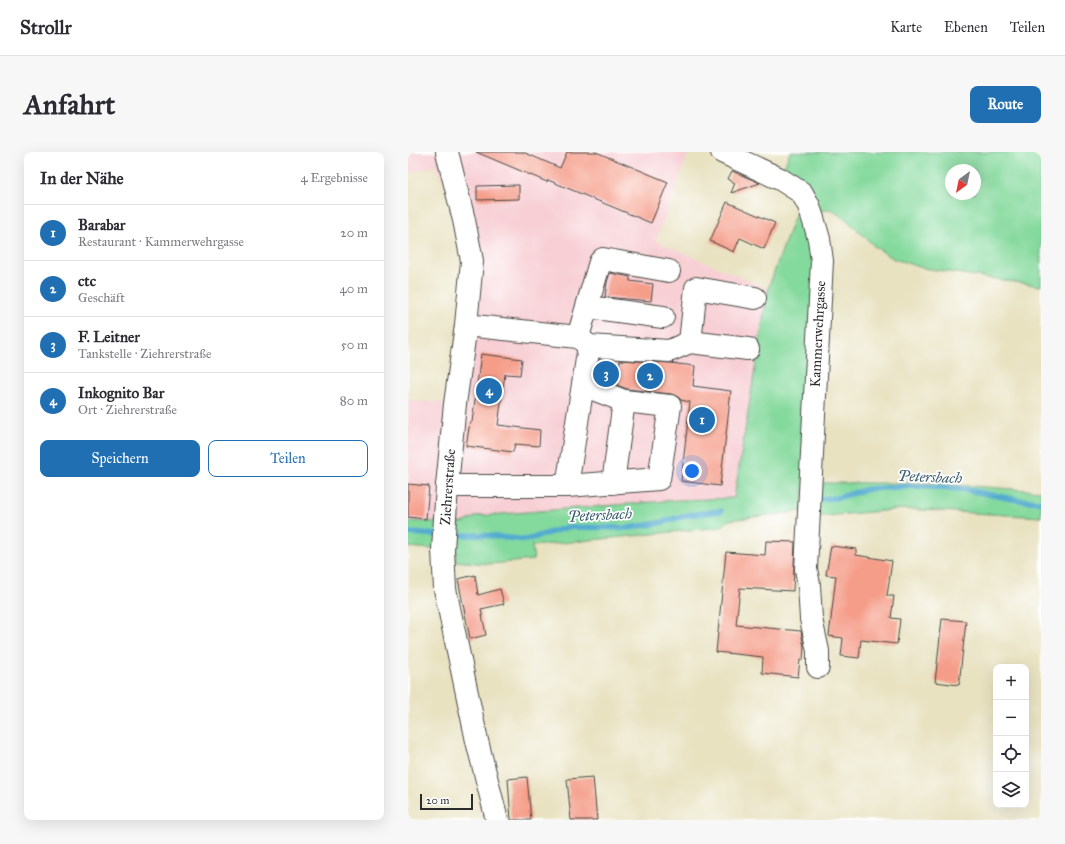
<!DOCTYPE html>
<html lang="de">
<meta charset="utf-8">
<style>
:root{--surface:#fff;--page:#f7f7f7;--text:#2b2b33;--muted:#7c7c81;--line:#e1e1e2;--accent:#1f6fb2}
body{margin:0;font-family:"IM FELL Great Primer",serif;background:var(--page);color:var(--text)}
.controls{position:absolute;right:12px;bottom:12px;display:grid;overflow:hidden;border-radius:8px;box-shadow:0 4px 16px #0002}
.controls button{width:36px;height:36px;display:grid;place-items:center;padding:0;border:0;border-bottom:1px solid var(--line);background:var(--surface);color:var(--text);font:20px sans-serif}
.compass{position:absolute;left:537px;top:12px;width:36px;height:36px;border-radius:50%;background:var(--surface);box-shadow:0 4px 16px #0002;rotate:213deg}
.scale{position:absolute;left:12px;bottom:10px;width:53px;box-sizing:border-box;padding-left:4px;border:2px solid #2b2b2b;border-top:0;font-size:11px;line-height:14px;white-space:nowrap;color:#2b2b2b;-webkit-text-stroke:3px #fff;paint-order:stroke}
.you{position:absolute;left:284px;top:319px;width:14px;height:14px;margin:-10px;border:3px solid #fff;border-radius:50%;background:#1a73e8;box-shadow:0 0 0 6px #1a73e833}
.badge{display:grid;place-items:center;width:26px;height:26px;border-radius:50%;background:var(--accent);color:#fff;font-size:13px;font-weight:700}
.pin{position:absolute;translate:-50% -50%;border:2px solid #fff;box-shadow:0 1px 4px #0006}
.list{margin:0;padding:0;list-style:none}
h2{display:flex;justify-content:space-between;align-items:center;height:52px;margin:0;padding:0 16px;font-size:17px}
h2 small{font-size:13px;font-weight:400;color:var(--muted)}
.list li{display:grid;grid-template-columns:26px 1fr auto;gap:12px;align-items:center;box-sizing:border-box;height:56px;padding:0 16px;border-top:1px solid var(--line)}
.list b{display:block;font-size:15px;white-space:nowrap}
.list p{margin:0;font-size:13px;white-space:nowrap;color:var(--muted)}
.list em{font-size:13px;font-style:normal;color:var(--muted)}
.actions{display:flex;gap:8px;padding:12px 16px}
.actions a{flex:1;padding:9px 0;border:1px solid var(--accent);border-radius:8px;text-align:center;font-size:14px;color:var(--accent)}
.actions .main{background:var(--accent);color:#fff}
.icon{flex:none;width:22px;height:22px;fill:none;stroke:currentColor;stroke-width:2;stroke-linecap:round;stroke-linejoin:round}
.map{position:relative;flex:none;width:633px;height:668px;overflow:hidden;border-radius:8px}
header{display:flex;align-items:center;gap:24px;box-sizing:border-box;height:56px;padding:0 20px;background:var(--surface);border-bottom:1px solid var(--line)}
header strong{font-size:19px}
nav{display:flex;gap:22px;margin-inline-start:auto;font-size:14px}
.intro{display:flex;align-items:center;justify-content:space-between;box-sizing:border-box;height:96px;padding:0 24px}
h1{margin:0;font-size:28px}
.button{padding:10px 18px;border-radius:8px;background:var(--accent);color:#fff;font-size:14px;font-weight:700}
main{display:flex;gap:24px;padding:0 24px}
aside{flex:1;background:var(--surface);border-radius:8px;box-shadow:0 4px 16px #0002}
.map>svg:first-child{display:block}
.built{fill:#f7cfd4}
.green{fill:#84d99c;stroke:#588264;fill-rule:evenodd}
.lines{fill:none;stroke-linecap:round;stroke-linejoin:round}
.stream{stroke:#53abd0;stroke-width:5.5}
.building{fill:#f59d89}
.minor-casing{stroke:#474642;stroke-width:24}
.minor{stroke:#fff;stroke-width:22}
.labels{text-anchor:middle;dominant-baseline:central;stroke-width:3.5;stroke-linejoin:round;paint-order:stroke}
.street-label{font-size:14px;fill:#2b2b2b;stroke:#fff}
.water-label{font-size:15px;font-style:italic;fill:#3b5e6d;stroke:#fff}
</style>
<header>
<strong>Strollr</strong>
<nav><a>Karte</a><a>Ebenen</a><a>Teilen</a></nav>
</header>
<div class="intro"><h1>Anfahrt</h1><a class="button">Route</a></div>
<main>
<aside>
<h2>In der Nähe<small>4 Ergebnisse</small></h2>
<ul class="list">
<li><span class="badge">1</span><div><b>Barabar</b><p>Restaurant · Kammerwehrgasse</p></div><em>20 m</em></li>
<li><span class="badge">2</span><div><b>ctc</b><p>Geschäft</p></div><em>40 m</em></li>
<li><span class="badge">3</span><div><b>F. Leitner</b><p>Tankstelle · Ziehrerstraße</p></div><em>50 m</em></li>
<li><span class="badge">4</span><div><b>Inkognito Bar</b><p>Ort · Ziehrerstraße</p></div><em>80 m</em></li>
</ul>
<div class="actions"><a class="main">Speichern</a><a>Teilen</a></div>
</aside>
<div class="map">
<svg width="633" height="668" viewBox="0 0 633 668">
<rect width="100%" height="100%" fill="#fff"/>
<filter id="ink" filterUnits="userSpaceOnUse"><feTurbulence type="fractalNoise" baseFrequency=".025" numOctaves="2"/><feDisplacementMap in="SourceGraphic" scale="8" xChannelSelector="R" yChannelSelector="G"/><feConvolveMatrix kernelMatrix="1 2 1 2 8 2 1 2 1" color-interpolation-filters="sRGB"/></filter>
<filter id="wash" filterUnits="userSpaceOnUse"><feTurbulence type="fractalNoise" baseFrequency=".012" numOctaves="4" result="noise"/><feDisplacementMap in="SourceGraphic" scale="16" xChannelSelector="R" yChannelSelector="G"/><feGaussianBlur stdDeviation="0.9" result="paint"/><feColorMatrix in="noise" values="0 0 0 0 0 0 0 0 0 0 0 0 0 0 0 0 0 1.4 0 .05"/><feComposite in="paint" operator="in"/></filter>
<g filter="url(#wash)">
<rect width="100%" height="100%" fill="#e8e2c1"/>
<path class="built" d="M0 0H281L248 89 360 137 326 346 269 348 69 364 55 371 0 369V248L46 252 63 128 35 28 27 14 0 21Z"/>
<g class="green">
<path d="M382 0H633V134L515 116 486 107 466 94 439 68 422 57 409 60 373 23ZM543 18H567V42H543Z"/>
<path d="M392 49 409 105 394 359 321 368 313 375 124 394 126 408 82 412 47 409 49 399 0 395V369L55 371 69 364 269 348 326 346 360 137Z"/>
<path d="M409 331H521L633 339V365L497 357 406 365Z"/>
</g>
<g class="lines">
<g class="stream">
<path d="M411 347 428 346 460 337 505 334 554 337 610 348 633 350"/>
<path d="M0 381 32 383"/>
<path d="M40 383H75L118 388 160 375 220 376 251 371 280 363 313 359"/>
</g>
</g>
<g id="blocks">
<g class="building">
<path d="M68 0H115L152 16 159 0H188L260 30 243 71 140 28 139 30Z"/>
<path d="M324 19 352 31 323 41 327 31 320 27Z"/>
<path d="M111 33V47L69 48V34Z"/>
<path d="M319 50 367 71 356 97 332 86 326 100 302 89Z"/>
<path d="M202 121 222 125V129L245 132 243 149 197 145 199 130Z"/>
<path d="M73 202 114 207 112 223 97 222 90 273 132 278 131 294 107 292 105 300 58 294 62 270H64Z"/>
<path d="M212 208 262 211 287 214 285 234 323 239 312 334 273 329 282 250 273 248 269 244 263 242 219 237 209 233Z"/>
<path d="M0 332 21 334 18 367 0 365Z"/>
<path d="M358 389 387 390 385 439 332 436 328 473 393 479 396 495 395 508H392L390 525 354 521 355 505 308 500 318 400 357 403Z"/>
<path d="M423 394 448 397V403L484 409 479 444H486L483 466 492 467 489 492 453 488 451 506 433 504 435 486 421 484 428 424 418 423Z"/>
<path d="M67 423 70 443 92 437 96 452 73 457 78 483 62 487 50 427Z"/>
<path d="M534 467 558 469 551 533 527 530Z"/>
<path d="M119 625 123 668H103L100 627Z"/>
<path d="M185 625 189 668H163L159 627Z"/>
</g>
</g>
</g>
<g filter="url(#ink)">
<use href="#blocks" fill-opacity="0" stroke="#474642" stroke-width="1"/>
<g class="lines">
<defs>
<g id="minor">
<path d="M39 0 56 68 64 109 58 173 47 252 39 334 35 398 37 437 69 589 89 668"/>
<path d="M314 0 372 27 394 41 401 54 407 73 411 87 414 109 398 417 401 433 403 467 410 499V515"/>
<path d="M180 155 255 165"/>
<path d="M58 173 170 185 181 194 261 199 282 190 340 197"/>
<path d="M170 185 192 110 195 107 261 119"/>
<path d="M282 190 288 136 347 146"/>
<path d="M205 331 216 249"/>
<path d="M39 334H159L251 327 262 254 216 249 175 233"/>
<path d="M159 334 181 194"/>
</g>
</defs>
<use href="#minor" class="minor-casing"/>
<use href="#minor" class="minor"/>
</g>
</g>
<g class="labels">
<g class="street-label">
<text transform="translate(410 182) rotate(-87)">Kammerwehrgasse</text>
<text transform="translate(40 335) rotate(-86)">Ziehrerstraße</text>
</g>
<g class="water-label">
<text transform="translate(522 325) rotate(2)">Petersbach</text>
<text transform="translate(192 363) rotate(-3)">Petersbach</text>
</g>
</g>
</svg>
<div class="controls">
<button>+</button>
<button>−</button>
<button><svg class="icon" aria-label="locate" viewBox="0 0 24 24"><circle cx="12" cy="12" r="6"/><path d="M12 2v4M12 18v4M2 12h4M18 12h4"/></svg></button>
<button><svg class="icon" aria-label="layers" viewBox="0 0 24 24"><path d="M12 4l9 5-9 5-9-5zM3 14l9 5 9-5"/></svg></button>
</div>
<svg class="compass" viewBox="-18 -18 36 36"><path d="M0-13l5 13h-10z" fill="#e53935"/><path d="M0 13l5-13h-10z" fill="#7c7c81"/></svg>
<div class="scale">20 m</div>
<div class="you"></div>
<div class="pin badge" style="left:294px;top:268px">1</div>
<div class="pin badge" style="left:242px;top:224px">2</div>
<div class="pin badge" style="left:198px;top:222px">3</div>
<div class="pin badge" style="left:81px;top:239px">4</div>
</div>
</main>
